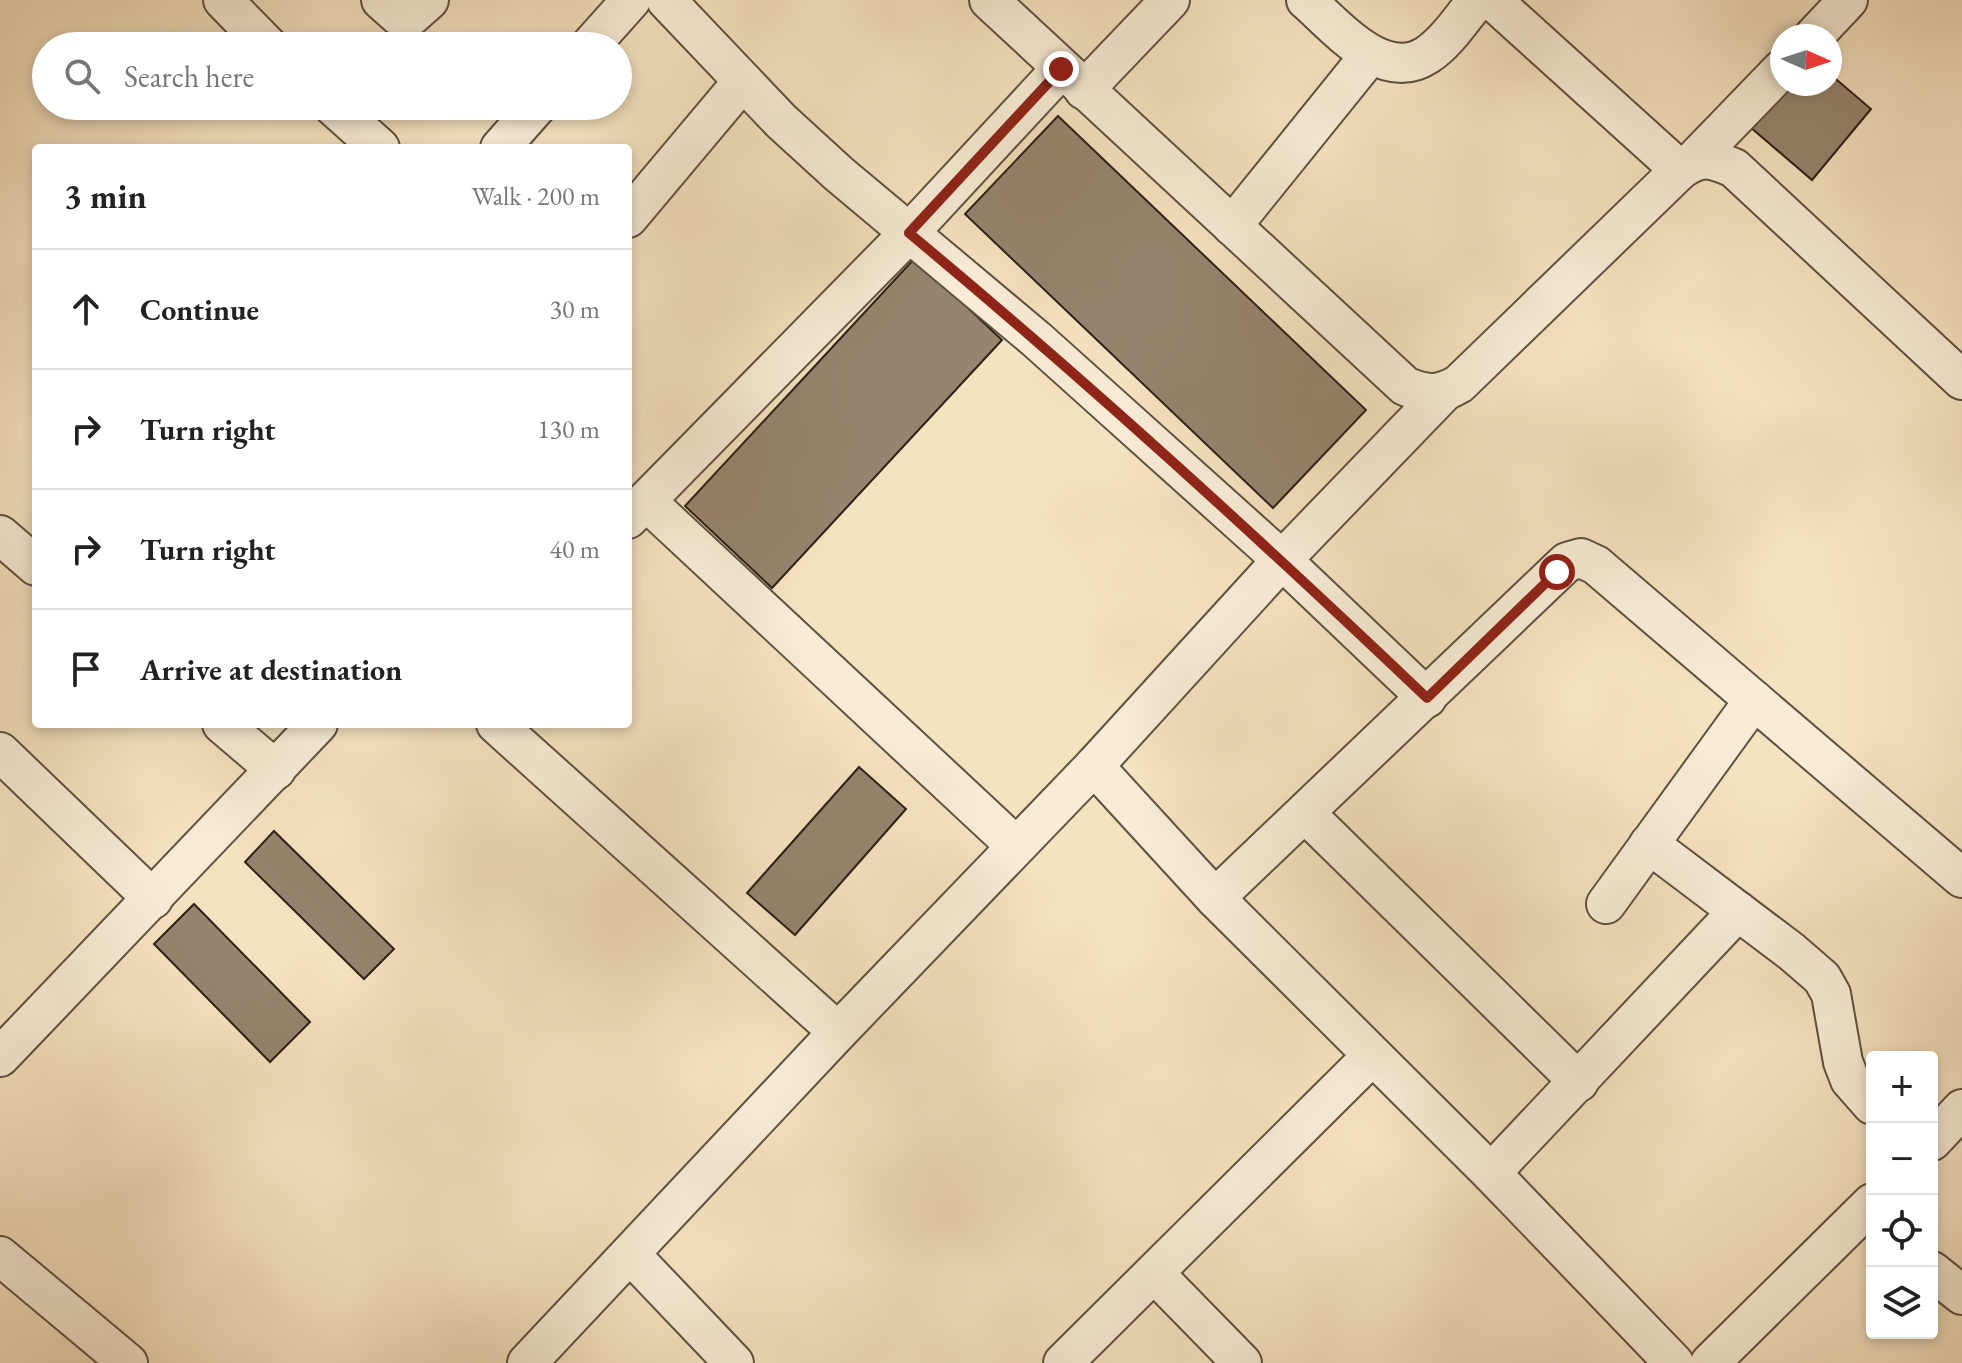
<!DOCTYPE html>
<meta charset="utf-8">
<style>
:root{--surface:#fff;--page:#f2f2f2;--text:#222;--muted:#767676;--line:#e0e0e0}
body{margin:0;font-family:"EB Garamond",serif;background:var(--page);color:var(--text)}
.controls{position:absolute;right:24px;bottom:24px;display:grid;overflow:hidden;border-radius:8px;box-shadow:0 4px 12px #0003}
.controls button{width:72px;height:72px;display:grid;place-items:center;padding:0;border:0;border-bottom:2px solid var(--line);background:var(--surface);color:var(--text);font:40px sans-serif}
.compass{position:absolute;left:1770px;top:24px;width:72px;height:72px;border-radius:50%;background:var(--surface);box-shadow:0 4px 12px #0003;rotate:93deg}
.stop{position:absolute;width:24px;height:24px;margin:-18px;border:6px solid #8f2418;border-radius:50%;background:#fff}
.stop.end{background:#8f2418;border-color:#fff;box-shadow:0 2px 8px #0008}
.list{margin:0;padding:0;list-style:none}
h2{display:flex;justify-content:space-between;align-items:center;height:104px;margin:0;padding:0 32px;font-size:34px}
h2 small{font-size:26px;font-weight:400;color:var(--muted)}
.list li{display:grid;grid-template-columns:52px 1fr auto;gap:24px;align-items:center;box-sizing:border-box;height:120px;padding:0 32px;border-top:2px solid var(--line)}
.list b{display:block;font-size:30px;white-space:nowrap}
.list em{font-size:26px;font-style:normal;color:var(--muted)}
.icon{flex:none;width:44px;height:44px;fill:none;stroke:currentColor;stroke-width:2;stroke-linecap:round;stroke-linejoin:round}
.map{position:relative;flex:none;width:1962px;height:1363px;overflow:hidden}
.search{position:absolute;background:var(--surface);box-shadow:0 4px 12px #0003;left:32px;top:32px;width:600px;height:88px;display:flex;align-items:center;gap:20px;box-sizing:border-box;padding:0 28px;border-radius:44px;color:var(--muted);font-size:30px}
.panel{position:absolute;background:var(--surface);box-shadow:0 4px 12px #0003;left:32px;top:144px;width:600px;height:584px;border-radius:8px}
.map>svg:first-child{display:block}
.building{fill:#96846e;stroke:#2f1f16;stroke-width:2}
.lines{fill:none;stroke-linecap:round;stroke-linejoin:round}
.minor-casing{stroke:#605040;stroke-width:42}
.minor{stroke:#f8ecd6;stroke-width:38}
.route{stroke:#8f2418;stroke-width:10}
</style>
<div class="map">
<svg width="1962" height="1363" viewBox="0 0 1962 1363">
<rect width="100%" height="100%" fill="#f5e2c0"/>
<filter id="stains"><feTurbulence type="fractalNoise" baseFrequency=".0025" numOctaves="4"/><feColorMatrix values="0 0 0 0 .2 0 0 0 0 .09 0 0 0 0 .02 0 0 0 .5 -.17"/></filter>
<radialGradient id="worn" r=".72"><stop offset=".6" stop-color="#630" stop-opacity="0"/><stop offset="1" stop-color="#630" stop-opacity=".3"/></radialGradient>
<g class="building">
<path d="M1830 74 1871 109 1812 180 1743 121 1782 84H1830Z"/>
<path d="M1058 116 1366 410 1273 508 965 214Z"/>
<path d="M915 258 1002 340 772 588 685 506Z"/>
<path d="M859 767 906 809 795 935 747 893Z"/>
<path d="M274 831 394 949 364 979 245 862Z"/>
<path d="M194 904 310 1022 270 1062 154 944Z"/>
</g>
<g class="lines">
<defs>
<g id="minor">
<path d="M223 0 268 46"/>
<path d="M381 0 399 16H411L429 0"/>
<path d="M666 0 781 121 839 174 1036 339 1282 560 1427 698"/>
<path d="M989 0 1405 386C1426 395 1439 396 1459 384L1680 170C1702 155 1710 158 1734 168L1962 380"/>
<path d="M1306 0C1336 26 1383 84 1427 55 1447 42 1462 18 1477 0"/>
<path d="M1492 0 1680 170"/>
<path d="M1814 36 1848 0"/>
<path d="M590 46 631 0"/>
<path d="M1084 90 1170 0"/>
<path d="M333 106 380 148"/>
<path d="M500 148 537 106"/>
<path d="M1695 159 1782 69"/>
<path d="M628 218 743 81"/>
<path d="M1232 226 1370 55"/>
<path d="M646 501 1016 846"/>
<path d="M628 519 909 233 1061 69"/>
<path d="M0 535 36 566"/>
<path d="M222 724 276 770"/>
<path d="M496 724 838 1032"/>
<path d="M0 752 153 899"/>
<path d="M1094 766 1215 898 1491 1173 1674 1363"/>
<path d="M1305 813 1579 1082"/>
<path d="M1649 844 1792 952 1822 978 1831 994 1843 1062 1850 1080 1872 1105"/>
<path d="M1215 898 1567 562 1581 558 1596 565 1962 878"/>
<path d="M1606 904 1754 700"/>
<path d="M0 1057 318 724"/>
<path d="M1932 1141 1962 1109"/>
<path d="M1491 1173 1738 911"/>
<path d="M631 1255 734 1363"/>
<path d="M0 1256 128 1363"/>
<path d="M1932 1271 1962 1295"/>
<path d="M1154 1273 1242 1363"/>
<path d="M527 1363 838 1032 1094 766 1282 560 1443 393"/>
<path d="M1063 1363 1372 1056"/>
<path d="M1710 1363 1872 1203"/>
</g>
</defs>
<use href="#minor" class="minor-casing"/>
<use href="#minor" class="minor"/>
</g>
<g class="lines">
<path class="route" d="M1061 69 909 233C1087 381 1259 538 1427 698L1557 572"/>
</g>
<rect width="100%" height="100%" filter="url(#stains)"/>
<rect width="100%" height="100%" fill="url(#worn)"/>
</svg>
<div class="controls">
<button>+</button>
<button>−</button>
<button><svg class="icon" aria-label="locate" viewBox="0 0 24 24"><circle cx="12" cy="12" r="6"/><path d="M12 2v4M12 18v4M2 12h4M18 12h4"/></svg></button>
<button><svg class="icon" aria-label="layers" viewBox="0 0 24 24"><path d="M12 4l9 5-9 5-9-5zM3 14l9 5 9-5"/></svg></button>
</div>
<svg class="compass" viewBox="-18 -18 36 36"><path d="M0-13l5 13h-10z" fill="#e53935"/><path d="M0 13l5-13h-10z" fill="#767676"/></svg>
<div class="stop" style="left:1557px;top:572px"></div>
<div class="stop end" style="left:1061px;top:69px"></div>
<div class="search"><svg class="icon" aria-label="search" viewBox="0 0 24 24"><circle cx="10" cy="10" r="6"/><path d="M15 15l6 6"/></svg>Search here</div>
<section class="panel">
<h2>3 min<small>Walk · 200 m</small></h2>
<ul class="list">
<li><svg class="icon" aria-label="ahead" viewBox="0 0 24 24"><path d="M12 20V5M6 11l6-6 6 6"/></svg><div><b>Continue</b></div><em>30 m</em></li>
<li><svg class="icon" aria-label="right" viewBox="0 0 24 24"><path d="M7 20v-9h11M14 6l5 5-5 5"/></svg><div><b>Turn right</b></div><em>130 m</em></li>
<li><svg class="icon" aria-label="right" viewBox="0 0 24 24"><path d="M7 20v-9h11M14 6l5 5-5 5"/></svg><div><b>Turn right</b></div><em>40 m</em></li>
<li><svg class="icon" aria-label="arrive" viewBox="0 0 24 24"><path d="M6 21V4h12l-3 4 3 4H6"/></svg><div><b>Arrive at destination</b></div></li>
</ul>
</section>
</div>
